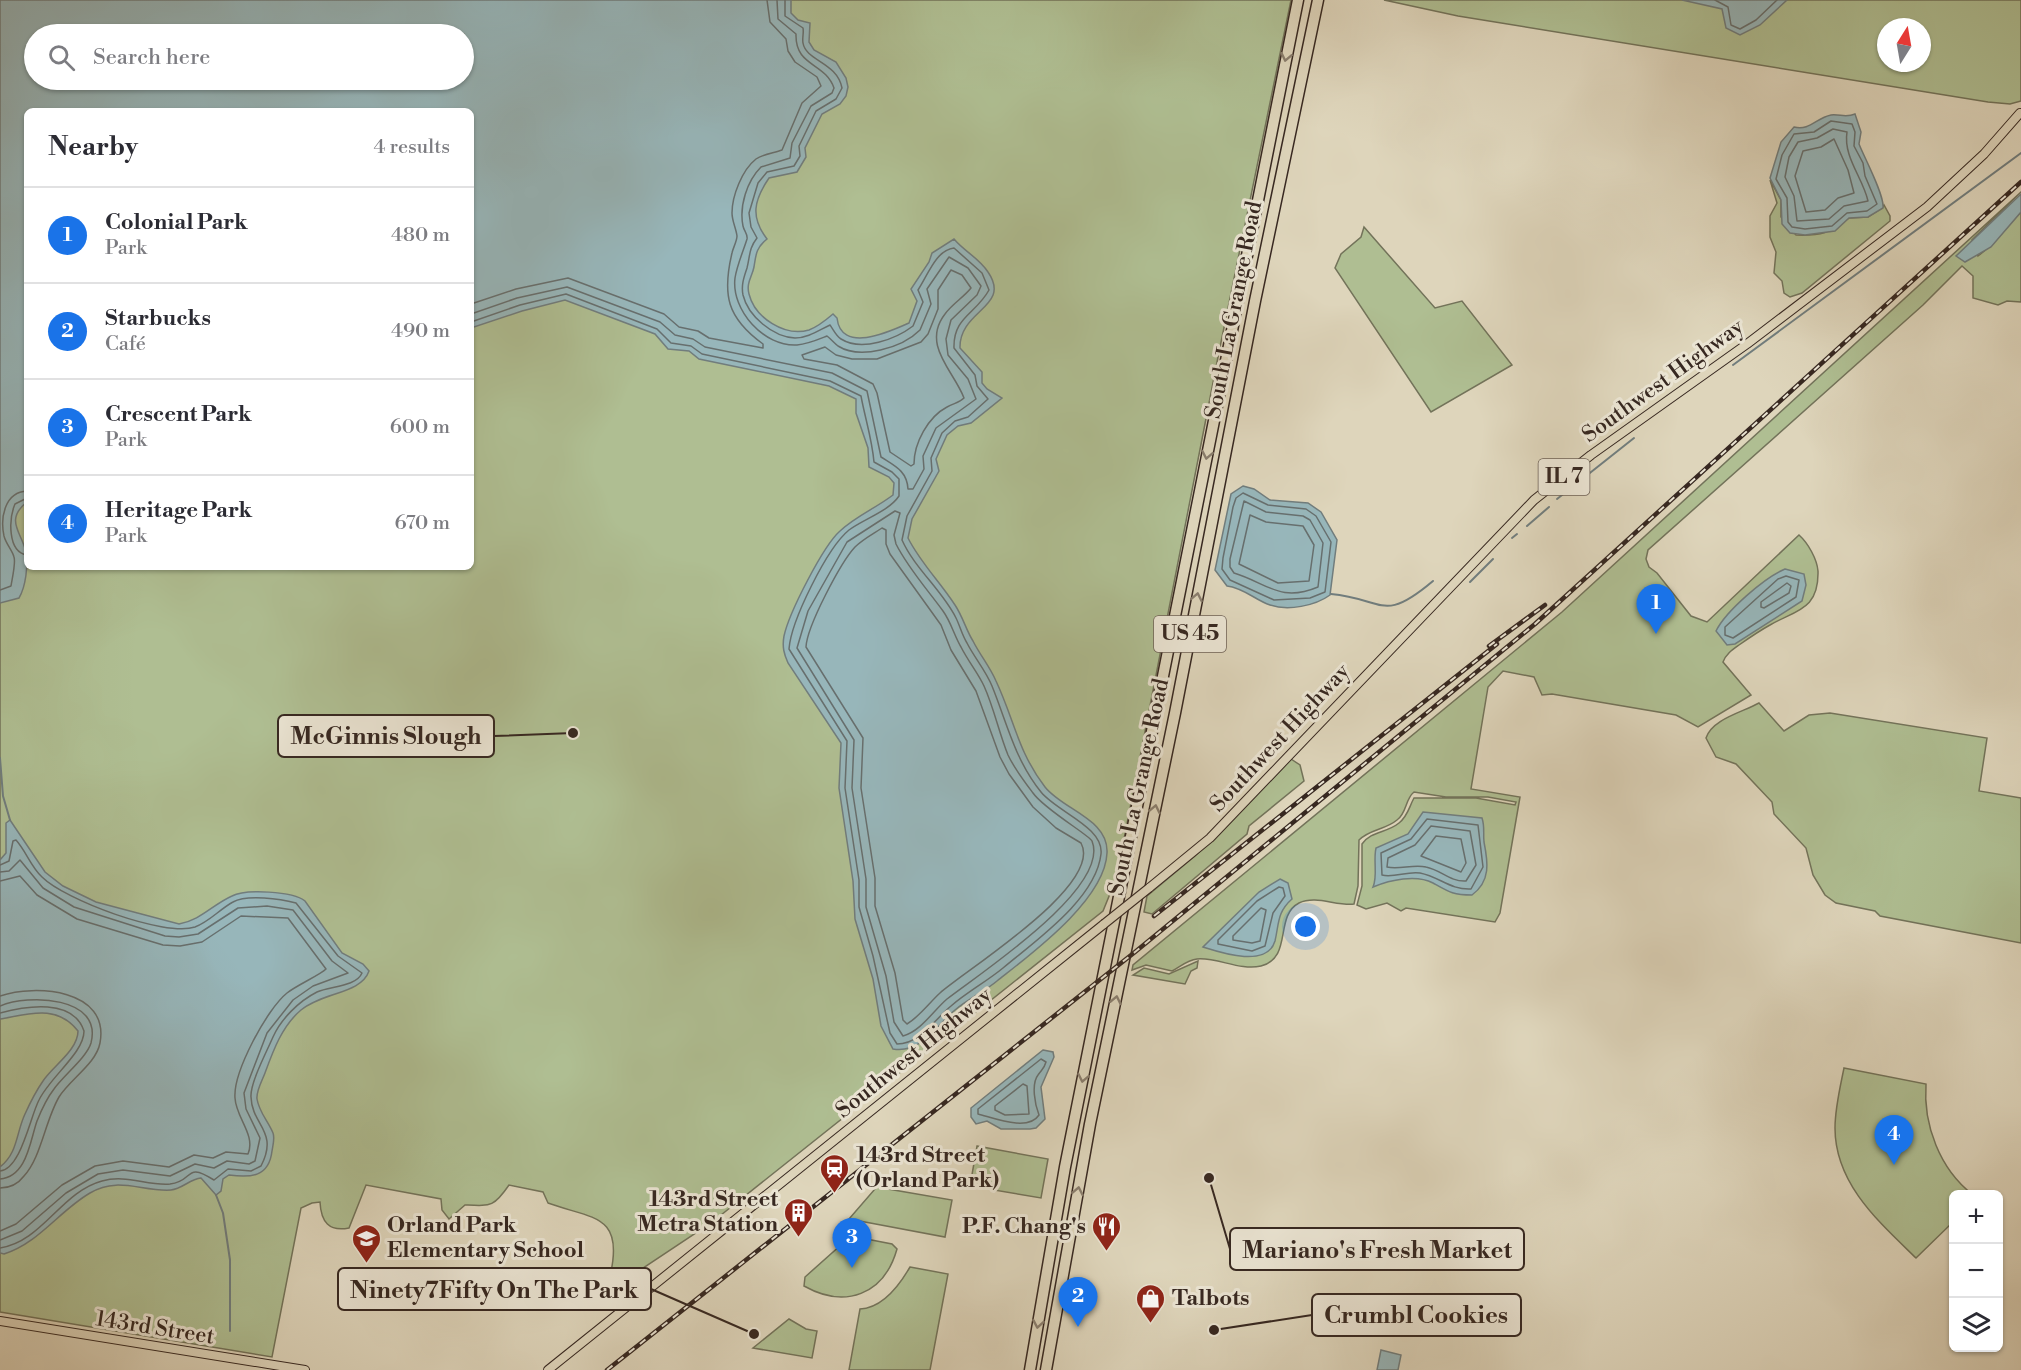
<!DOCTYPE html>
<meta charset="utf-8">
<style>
:root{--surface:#fff;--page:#f7f7f7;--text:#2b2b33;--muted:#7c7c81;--line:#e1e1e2;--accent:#1a73e8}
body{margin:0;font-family:"Libre Bodoni",serif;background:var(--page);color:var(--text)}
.controls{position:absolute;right:18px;bottom:18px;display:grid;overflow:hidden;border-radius:9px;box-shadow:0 2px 4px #0004}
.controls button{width:54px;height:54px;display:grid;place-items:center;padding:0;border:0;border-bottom:2px solid var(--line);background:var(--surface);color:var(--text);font:30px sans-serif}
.compass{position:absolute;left:1877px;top:18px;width:54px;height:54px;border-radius:50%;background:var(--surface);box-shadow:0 2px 4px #0004;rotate:11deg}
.you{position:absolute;left:1306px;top:927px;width:21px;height:21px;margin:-15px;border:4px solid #fff;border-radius:50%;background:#1a73e8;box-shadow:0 0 0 9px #1a73e833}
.badge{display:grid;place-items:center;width:39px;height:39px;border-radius:50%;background:var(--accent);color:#fff;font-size:20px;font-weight:700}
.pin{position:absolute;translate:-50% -50px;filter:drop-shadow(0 2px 3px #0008)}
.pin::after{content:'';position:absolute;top:32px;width:21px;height:18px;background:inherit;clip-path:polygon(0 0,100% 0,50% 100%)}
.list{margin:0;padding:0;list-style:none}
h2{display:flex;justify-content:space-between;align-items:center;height:78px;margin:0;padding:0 24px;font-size:26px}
h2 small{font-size:20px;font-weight:400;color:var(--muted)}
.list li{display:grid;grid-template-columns:39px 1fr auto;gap:18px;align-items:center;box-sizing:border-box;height:96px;padding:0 24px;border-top:2px solid var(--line)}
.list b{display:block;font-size:22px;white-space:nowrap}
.list p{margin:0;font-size:20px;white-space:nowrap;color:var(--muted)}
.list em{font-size:20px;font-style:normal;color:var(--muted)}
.icon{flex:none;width:33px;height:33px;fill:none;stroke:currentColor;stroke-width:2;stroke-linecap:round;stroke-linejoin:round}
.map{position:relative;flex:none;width:2021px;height:1370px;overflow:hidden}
.search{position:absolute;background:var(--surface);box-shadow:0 2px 4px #0004;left:24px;top:24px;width:450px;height:66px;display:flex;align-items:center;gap:15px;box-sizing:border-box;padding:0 21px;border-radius:33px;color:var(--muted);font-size:22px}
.panel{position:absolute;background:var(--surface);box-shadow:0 2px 4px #0004;left:24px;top:108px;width:450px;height:462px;border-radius:9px}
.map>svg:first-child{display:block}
.green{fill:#afbe92;stroke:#73735a;stroke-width:1.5;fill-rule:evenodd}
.water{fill:#97b6ba;stroke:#717d7d;stroke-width:1.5;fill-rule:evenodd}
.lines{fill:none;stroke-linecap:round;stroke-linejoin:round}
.shore{stroke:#676f6e;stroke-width:1.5}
.stream{stroke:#717d7d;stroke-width:2}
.major-casing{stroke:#372821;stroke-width:10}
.highway-casing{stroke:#372821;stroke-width:13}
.major{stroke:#ded5bb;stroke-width:8}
.highway{stroke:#ded5bb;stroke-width:10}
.rail-casing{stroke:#372821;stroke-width:4.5}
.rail{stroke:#eae4d3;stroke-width:2;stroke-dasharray:7;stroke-linecap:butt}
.major-bridge-casing{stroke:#372821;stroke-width:10;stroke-linecap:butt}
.major-bridge{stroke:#ded5bb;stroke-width:8}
.oneway{stroke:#8a7e6e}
.labels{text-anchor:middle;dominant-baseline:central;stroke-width:6;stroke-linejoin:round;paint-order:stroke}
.shield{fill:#eae4d3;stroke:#6d6056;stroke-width:1.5}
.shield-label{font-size:21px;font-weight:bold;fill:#372821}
.street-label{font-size:22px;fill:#372821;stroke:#eae4d3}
.poi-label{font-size:22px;font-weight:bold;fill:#372821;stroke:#eae4d3;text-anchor:start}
.leader{fill:none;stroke:#372821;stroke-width:2}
.callout-dot{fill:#372821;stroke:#eae4d3;stroke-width:2}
.callout{fill:#eae4d3;stroke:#372821;stroke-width:2}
.callout-label{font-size:24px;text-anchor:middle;font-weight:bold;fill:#372821}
</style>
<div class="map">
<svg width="2021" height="1370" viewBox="0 0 2021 1370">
<rect width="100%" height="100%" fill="#ded5bb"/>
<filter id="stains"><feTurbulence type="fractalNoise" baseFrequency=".00333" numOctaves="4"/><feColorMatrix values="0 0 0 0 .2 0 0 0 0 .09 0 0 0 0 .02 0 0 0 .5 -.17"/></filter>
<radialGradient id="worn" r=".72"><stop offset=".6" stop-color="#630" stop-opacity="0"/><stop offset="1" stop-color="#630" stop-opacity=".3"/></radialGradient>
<g class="green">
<path d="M0 0H1291L1219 352 1126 829 1116 879 1103 911 711 1223 643 1268 630 1282 610 1276C625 1213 591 1219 548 1203L543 1192 509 1185C494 1207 491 1206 465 1205L449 1219 442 1210 441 1199 366 1185 349 1228C329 1232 321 1222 320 1202L312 1203 301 1208 272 1357 0 1312ZM34 34H464V80H34ZM27 111H471V567H27Z"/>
<path d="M1384 0H2021V101L2010 104 1988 102 1458 16ZM1886 27H1922V63H1886Z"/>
<path d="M1770 180 1781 200V217L1796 235C1821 236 1830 233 1849 218L1868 217 1882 208 1884 205 1890 216V221L1802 293 1790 297 1784 293 1782 281 1774 273 1776 252 1770 237V216L1777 203Z"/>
<path d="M2021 192 1972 240 1978 256C1996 243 2006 227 2021 212V302L2007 301 1998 305 1973 298V276L1962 266 1923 305 1648 550 1646 559 1649 567 1657 573 1691 616 1707 622 1799 535C1808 543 1817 559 1818 571 1819 610 1796 610 1770 625 1759 631 1749 638 1739 645 1732 650 1726 654 1723 662L1751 695 1698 727 1676 715 1552 694 1542 695 1534 677 1503 671 1488 687 1471 789 1520 797 1500 913 1495 922 1406 908 1401 911 1387 903 1366 909 1357 905 1362 886V844C1371 831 1387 833 1399 823 1408 816 1409 807 1414 798H1476L1515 805 1516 802 1488 797H1446L1414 792C1405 799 1407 813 1397 820 1385 830 1370 829 1359 840L1358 886 1354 904C1336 906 1316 895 1299 903 1274 916 1293 958 1261 966 1240 971 1217 957 1197 959 1187 960 1180 967 1172 971L1146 965 1132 970 1133 965 1562 612Z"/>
<path d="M1364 227 1435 308 1462 301 1512 365 1431 412 1335 268 1341 254 1361 237Z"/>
<path d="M1759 703 1784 731 1809 715 1830 713 1987 738 1979 791 2021 798V943L1880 916 1875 911 1836 903 1825 895 1813 875 1806 848 1774 814 1772 802 1736 764 1716 757 1706 738C1712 719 1743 712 1759 703Z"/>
<path d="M1291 759 1300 765 1304 781 1249 826 1247 834 1152 914 1144 912 1147 896 1195 856Z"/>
<path d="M1198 961 1197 968 1191 971 1185 984 1133 975 1144 968 1169 974Z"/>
<path d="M1844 1068 1926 1084C1923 1125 1940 1169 1972 1194H1954L1953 1222 1916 1258C1879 1222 1835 1184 1835 1128 1835 1108 1840 1088 1844 1068Z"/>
<path d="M977 1146 1048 1159 1041 1198 970 1186Z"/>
<path d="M881 1182 888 1189 952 1200 945 1237 849 1219Z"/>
<path d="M851 1236 892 1244 897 1249C884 1295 845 1309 804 1286L805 1277Z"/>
<path d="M910 1267 948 1274 930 1370H849L860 1309C883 1308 899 1286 910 1267Z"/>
<path d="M789 1319 806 1329 817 1331 812 1358 753 1348Z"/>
</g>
<g class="water">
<path d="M0 0H791V13L798 20 810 23 809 42 814 50 836 62 846 78 848 87 846 96 840 104 822 114 805 148 806 157 797 172 769 178C754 200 750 217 767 239 756 248 756 254 754 267 752 277 746 283 749 294 755 318 785 337 809 330 817 327 826 320 833 314L837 318C841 354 889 332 909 323L917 301 911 289 929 262 932 253 954 239C965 252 979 258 988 272 1012 307 959 310 960 348L982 372V383L987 389 1002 398 971 423 958 426 947 435 936 459 939 471 912 519 908 538C920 562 940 582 955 605 963 617 966 630 973 641 980 655 990 667 996 681 1014 719 1018 752 1045 787 1063 810 1109 819 1107 853 1105 900 1031 954 997 981 984 992 968 999 955 1010 937 1025 921 1054 893 1049L881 1026 873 979 855 919 853 881 839 788 841 743 788 663C784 654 782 647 784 636 789 613 823 546 840 531 856 516 876 508 893 495L894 483 889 477 869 467 868 448 856 413V399L829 386 699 359 689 351 668 349 655 334 565 300 522 311 471 328V111H27V502C4 520 22 533 26 552 28 566 26 586 19 598L0 603ZM34 34H464V80H34Z"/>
<path d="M1682 0H1787L1760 25 1740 35 1726 28 1722 9Z"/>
<path d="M1855 114 1861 132 1859 144C1864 157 1885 196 1883 208L1868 217 1849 218 1835 231 1805 235 1790 233 1782 224 1781 200 1770 178 1781 142 1794 127C1810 131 1816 118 1831 115 1840 114 1846 118 1855 114Z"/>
<path d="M2021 194V212L1991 247 1965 262 1956 256Z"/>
<path d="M1243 486 1254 489 1270 500 1308 503 1321 512 1337 540 1330 595C1315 606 1288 611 1270 605 1255 600 1244 588 1227 586L1215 570 1231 494Z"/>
<path d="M1785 569 1804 574 1806 585 1802 601 1735 644 1727 645 1716 631C1726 611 1764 578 1785 569Z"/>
<path d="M1423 812 1482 818C1485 827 1483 833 1484 842 1488 862 1491 881 1472 895 1453 895 1449 892 1433 883 1416 874 1390 880 1373 887 1378 876 1373 861 1376 848L1408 834Z"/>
<path d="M10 820 45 872 63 886 96 902 179 924C201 920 212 905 232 896 245 889 293 891 305 901L342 953 363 964 369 971C361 994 323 992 301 1010 282 1026 273 1051 265 1073 262 1081 256 1091 257 1099 259 1112 268 1121 273 1133 275 1138 273 1145 272 1151 269 1177 251 1178 229 1175L223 1179 221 1191 216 1195 201 1178C190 1179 182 1189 171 1190 142 1192 118 1176 90 1193 59 1211 39 1243 4 1254L0 1253V1167C18 1153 16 1133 25 1114 30 1103 36 1091 43 1081 53 1066 78 1050 78 1031 57 1004 29 1014 0 1019V860L6 853V823Z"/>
<path d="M1280 879 1288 883 1292 899C1277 912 1279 924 1275 941 1267 968 1222 953 1203 947L1259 892Z"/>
<path d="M1043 1050 1053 1052 1054 1057 1041 1087 1045 1119 1036 1128 1030 1129H1001L987 1121 976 1124 971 1117V1108Z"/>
<path d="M1381 1350 1401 1355 1398 1370H1377Z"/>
</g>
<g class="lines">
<g class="shore">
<path d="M1715 0 1728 7 1731 25 1740 29 1756 20 1777 0"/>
<path d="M1831 121 1852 124 1855 132 1854 146 1863 163 1865 176 1877 204 1867 211 1847 213 1832 226 1805 229 1792 227 1788 222 1787 198 1776 179 1782 155 1794 134 1814 132Z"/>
<path d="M1833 129 1847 132C1843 157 1863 178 1868 201L1844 206 1829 219 1797 221 1794 196 1785 177 1789 157 1798 142 1817 138Z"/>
<path d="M1834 139 1848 170 1854 193 1838 198 1825 210 1806 212 1795 176 1803 151 1821 147Z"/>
<path d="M951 270 962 275 971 288C964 297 952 304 945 314 921 345 954 371 964 398 959 403 954 403 947 407 928 417 914 443 914 464L911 466 890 452 877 393 873 384 837 365 804 359 802 355 825 347 836 355 852 359H877L921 342 928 334 938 309V290Z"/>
<path d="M471 304 516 289 568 278 664 314 679 327 698 331 709 338 763 348V344C727 318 722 295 732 253 733 248 737 241 737 236 736 228 732 221 732 213 732 196 742 170 756 159 763 154 774 153 782 150L802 103 821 86 817 77 795 62 788 51 786 39 770 22 767 0"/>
<path d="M471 314 517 298 567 287 660 322 675 335 693 339 705 347 832 373 867 391 881 457C895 466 907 471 908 489H913L924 469 923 456 936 428 976 399 968 379 948 355 946 339 951 320 977 295 981 286 968 268 949 257 927 289 931 304 920 330C902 348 860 360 838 346 834 343 831 339 827 336 817 340 808 344 797 345 764 347 731 310 735 278 737 265 743 252 747 239 748 234 744 231 743 226 739 206 747 181 761 167L790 158 792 143 811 106 832 93 834 88C825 62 795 67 796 34L778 19 777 0"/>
<path d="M471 322 520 305 566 294 657 329 671 343 691 346 702 354 830 381 861 396C865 418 872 439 874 462L892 472 899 479V496C889 511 864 519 849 530 827 548 791 621 789 649L847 741 845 788 859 880V907L873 956 890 1033 897 1044C920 1044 935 1019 951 1006 967 992 986 982 1003 968 1035 941 1096 899 1101 854 1104 827 1057 812 1041 792 1015 760 1007 723 992 686 986 671 974 657 967 643 962 635 960 626 956 618 942 590 915 569 902 540L907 516 932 471 931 458 942 433 955 421 968 417 988 399 977 386 975 375 954 348C953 317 976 314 989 290L982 273 954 248C936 250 928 275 918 290L923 302 913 326C896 339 862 352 841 339 836 336 833 329 830 325 819 330 808 338 795 338 773 337 748 316 743 295 741 285 744 277 747 268 750 256 749 248 757 238L751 227 749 213 758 183 767 172 794 166 800 156 799 146 816 111 836 99 842 88C837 62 806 61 803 43 802 38 804 33 803 28L785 16V0"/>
<path d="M1243 493 1268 505 1306 509 1316 516 1331 542 1325 592 1310 598 1274 600 1230 580 1222 569 1223 558 1233 507 1236 498Z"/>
<path d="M27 498 15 504C9 518 7 552 27 555"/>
<path d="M1244 501 1266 512 1303 516 1310 520 1323 543 1318 587C1280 603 1267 583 1234 573L1230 567V559Z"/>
<path d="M895 511 900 513 894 535 896 544C908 568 927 589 943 611 951 622 954 635 961 647 968 661 978 673 984 686 994 708 999 733 1008 755 1014 768 1024 781 1033 793 1044 809 1089 835 1092 841 1111 888 979 974 947 999 933 1011 921 1031 903 1036L894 1022 886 976 866 907V879L852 788 854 740 797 648 808 611 847 542Z"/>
<path d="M1250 515 1266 522 1303 526 1314 545 1309 581 1278 583 1239 564Z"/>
<path d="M882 528 886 530V544L890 554 941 625 951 650 976 691 1000 757 1009 774 1033 807 1056 828 1081 843C1104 885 967 969 940 993 929 1003 919 1017 907 1024L903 1020 895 973 875 906V878L861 788 863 738 806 647C807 626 841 562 855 547 863 539 873 534 882 528Z"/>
<path d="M1786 576 1799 580 1796 597 1733 638 1725 635V627L1778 579Z"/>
<path d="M1787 583 1791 586 1789 593 1764 608 1761 607V602Z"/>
<path d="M0 590 11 586C12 579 16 563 14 557 12 550 6 544 4 536 0 517 5 492 27 491"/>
<path d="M1427 819 1478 825 1483 867 1471 889C1450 890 1440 877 1420 873 1407 871 1394 878 1382 875L1381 853 1411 839Z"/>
<path d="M1431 826 1470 831 1476 865 1466 881C1450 882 1441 870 1426 867 1413 864 1399 870 1387 867L1388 858 1415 845Z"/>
<path d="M1436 836 1461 839 1466 863 1461 872 1421 856Z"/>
<path d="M0 865 9 861 13 841 16 840C26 851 31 867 42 877 65 900 164 937 195 927 209 922 220 909 233 902 247 894 281 899 296 903L338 956 362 973C356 987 330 986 317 992 299 1001 281 1019 273 1037 267 1051 250 1083 251 1097 252 1126 279 1131 261 1166L251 1171 228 1169 214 1180C184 1161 195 1181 170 1184 147 1186 126 1174 102 1181 61 1192 42 1242 0 1248"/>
<path d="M0 872 9 871 20 860 43 888 74 907 165 936 179 937 198 934 238 908 267 906 293 910 332 961 348 973 313 986 293 1000 267 1033 244 1093 246 1109 260 1138 255 1161 249 1164 227 1161 214 1168 195 1164 170 1176 123 1170 98 1174 66 1193 22 1231 0 1240"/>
<path d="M0 881 20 876 37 895 77 919 163 945 180 946 202 942 241 916 288 918 326 969C320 975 297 985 287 993 267 1009 233 1072 235 1098 236 1118 256 1135 248 1154L226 1152 213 1158 194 1155 169 1167 123 1161 95 1166 62 1185 16 1224 0 1231"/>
<path d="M1279 887 1283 888 1285 896 1273 913 1265 946 1252 951 1218 944V940L1257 901Z"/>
<path d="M1261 908 1266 910 1260 941 1252 943 1233 940V936Z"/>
<path d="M0 996C35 984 110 989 100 1043 96 1064 70 1079 59 1097 45 1121 41 1158 24 1176 18 1184 10 1188 0 1188"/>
<path d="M0 1006C28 994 103 996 91 1043 87 1057 63 1076 54 1089 47 1098 41 1111 37 1121 30 1141 27 1177 0 1179"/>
<path d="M0 1013C26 1006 73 998 84 1031 84 1053 50 1077 39 1100 30 1117 21 1169 0 1171"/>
<path d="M1041 1059 1046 1062C1044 1069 1042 1069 1038 1075 1031 1084 1035 1105 1039 1115 1028 1132 994 1118 978 1114V1109Z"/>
<path d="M1023 1084 1027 1086 1029 1114 1005 1115 995 1110V1106Z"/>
</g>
<g class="stream">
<path d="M1733 365 2021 153"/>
<path d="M1557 499 1634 438"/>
<path d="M1527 526 1549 507"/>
<path d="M1512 538 1517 534"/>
<path d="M1470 582 1493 559"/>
<path d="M1331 594C1385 599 1382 624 1433 581"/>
<path d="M0 758 3 796 10 820"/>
<path d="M216 1195 223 1213 230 1260V1331"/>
</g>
<defs>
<g id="major">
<path d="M1149 888 1210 838 1534 500 1591 455 1747 344 1927 207 1984 154 2020 113"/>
<path d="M0 1321 305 1370"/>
<path d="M548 1370 1104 924"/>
</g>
<g id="highway">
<path d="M1030 1370 1065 1167 1298 0"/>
<path d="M1046 1370 1090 1124 1175 713 1255 301 1318 0"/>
</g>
</defs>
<use href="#major" class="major-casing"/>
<use href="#highway" class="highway-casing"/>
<use href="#major" class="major"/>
<use href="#highway" class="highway"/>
<defs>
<g id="rail">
<path d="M1489 646 1545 605"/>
<path d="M1154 916 1497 644"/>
<path d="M607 1370 1135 952 1535 624 2021 182"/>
</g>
</defs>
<use href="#rail" class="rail-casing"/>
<use href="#rail" class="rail"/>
<defs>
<path id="major-bridge" d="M1104 924 1149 888"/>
</defs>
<use href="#major-bridge" class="major-bridge-casing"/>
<use href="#major-bridge" class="major-bridge"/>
</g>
<defs><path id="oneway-chevron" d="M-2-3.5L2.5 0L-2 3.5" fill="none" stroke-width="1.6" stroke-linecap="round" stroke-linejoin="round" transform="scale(1.5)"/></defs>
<g class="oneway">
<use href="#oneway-chevron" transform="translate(1286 57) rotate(102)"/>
<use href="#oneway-chevron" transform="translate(1207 455) rotate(101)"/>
<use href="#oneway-chevron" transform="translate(1197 597) rotate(-79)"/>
<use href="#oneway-chevron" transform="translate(1155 809) rotate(-78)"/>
<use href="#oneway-chevron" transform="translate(1116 1000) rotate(-78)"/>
<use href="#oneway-chevron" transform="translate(1083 1078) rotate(101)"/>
<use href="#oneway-chevron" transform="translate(1078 1191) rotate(-79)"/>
<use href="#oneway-chevron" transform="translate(1038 1324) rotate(100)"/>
</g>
<defs>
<symbol id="station-pin" viewBox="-11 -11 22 30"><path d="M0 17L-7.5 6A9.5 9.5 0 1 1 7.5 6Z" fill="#8f2418" stroke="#eae4d3"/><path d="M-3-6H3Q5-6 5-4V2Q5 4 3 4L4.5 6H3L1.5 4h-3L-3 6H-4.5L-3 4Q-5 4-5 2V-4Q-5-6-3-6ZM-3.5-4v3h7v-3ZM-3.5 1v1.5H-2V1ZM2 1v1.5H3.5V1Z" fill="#fff"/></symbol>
<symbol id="building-pin" viewBox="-11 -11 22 30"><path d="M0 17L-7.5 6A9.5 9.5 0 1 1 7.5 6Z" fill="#8f2418" stroke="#eae4d3"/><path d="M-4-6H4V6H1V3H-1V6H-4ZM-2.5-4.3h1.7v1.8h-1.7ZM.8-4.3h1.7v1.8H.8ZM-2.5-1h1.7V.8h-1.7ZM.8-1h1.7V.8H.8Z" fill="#fff"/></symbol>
<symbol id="restaurant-pin" viewBox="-11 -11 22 30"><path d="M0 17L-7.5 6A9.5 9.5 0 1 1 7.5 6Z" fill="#8f2418" stroke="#eae4d3"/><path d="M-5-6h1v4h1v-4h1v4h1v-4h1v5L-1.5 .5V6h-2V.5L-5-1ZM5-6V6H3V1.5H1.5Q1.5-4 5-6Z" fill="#fff"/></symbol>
<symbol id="school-pin" viewBox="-11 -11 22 30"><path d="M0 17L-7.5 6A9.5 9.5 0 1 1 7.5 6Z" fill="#8f2418" stroke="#eae4d3"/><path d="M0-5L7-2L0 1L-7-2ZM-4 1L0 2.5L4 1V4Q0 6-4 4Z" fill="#fff"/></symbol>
<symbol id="shop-pin" viewBox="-11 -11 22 30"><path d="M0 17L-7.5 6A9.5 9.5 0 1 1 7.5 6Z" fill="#8f2418" stroke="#eae4d3"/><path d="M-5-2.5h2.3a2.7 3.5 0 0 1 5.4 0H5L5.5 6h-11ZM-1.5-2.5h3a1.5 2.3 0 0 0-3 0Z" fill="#fff"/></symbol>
</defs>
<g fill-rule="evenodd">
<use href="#station-pin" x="818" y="1152" width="33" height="45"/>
<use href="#building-pin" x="782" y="1196" width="33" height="45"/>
<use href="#restaurant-pin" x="1090" y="1210" width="33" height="45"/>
<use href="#school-pin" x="350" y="1222" width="33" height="45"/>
<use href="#shop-pin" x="1134" y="1282" width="33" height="45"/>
</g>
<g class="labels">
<g class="shield">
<rect x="1538.5" y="459" width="51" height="36" rx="4.5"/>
<rect x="1154" y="616" width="72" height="36" rx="4.5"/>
</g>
<g class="shield-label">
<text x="1564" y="477">IL 7</text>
<text x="1190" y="634">US 45</text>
</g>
<g class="street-label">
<text transform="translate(1234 310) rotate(-79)">South La Grange Road</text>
<text transform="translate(1663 381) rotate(-36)">Southwest Highway</text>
<text transform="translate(1280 738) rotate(-47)">Southwest Highway</text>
<text transform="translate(1139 787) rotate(-78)">South La Grange Road</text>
<text transform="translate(914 1053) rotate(-39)">Southwest Highway</text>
<text transform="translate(155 1328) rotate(9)">143rd Street</text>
</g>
<g class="poi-label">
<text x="856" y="1155">143rd Street<tspan x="856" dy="25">(Orland Park)</tspan></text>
<text x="778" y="1199" text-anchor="end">143rd Street<tspan x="778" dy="25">Metra Station</tspan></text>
<text x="387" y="1225">Orland Park<tspan x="387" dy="25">Elementary School</tspan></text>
<text x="1086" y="1226" text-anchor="end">P.F. Chang's</text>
<text x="1172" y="1298">Talbots</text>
</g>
</g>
<path class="leader" d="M573 733L494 736M1209 1178L1230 1249M754 1334L651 1289M1214 1330L1312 1315"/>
<g class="callout-dot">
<circle cx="573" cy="733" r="6"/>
<circle cx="1209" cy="1178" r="6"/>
<circle cx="754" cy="1334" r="6"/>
<circle cx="1214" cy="1330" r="6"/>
</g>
<g class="callout">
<rect x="278" y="715" width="216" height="42" rx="6"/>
<rect x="1230" y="1228" width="294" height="42" rx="6"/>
<rect x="338" y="1268" width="313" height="42" rx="6"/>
<rect x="1312" y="1294" width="209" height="42" rx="6"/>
</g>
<g class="callout-label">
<text x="386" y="744">McGinnis Slough</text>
<text x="1377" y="1258">Mariano's Fresh Market</text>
<text x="494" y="1298">Ninety7Fifty On The Park</text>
<text x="1416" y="1323">Crumbl Cookies</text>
</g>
<rect width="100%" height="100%" filter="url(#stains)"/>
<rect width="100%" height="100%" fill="url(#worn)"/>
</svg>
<div class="controls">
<button>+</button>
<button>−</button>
<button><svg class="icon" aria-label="layers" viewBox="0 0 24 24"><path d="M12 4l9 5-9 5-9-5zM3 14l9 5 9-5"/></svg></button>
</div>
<svg class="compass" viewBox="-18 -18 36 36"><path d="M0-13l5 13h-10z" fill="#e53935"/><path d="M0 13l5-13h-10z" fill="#7c7c81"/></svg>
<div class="you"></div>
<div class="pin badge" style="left:1656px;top:634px">1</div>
<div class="pin badge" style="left:1078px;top:1327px">2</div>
<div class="pin badge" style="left:852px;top:1268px">3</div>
<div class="pin badge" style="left:1894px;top:1165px">4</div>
<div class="search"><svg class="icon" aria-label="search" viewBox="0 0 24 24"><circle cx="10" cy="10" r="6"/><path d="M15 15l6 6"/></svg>Search here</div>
<section class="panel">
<h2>Nearby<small>4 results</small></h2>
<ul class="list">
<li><span class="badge">1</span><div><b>Colonial Park</b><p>Park</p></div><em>480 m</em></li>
<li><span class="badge">2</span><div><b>Starbucks</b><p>Café</p></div><em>490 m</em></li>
<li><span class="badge">3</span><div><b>Crescent Park</b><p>Park</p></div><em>600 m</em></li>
<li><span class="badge">4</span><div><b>Heritage Park</b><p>Park</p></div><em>670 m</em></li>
</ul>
</section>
</div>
